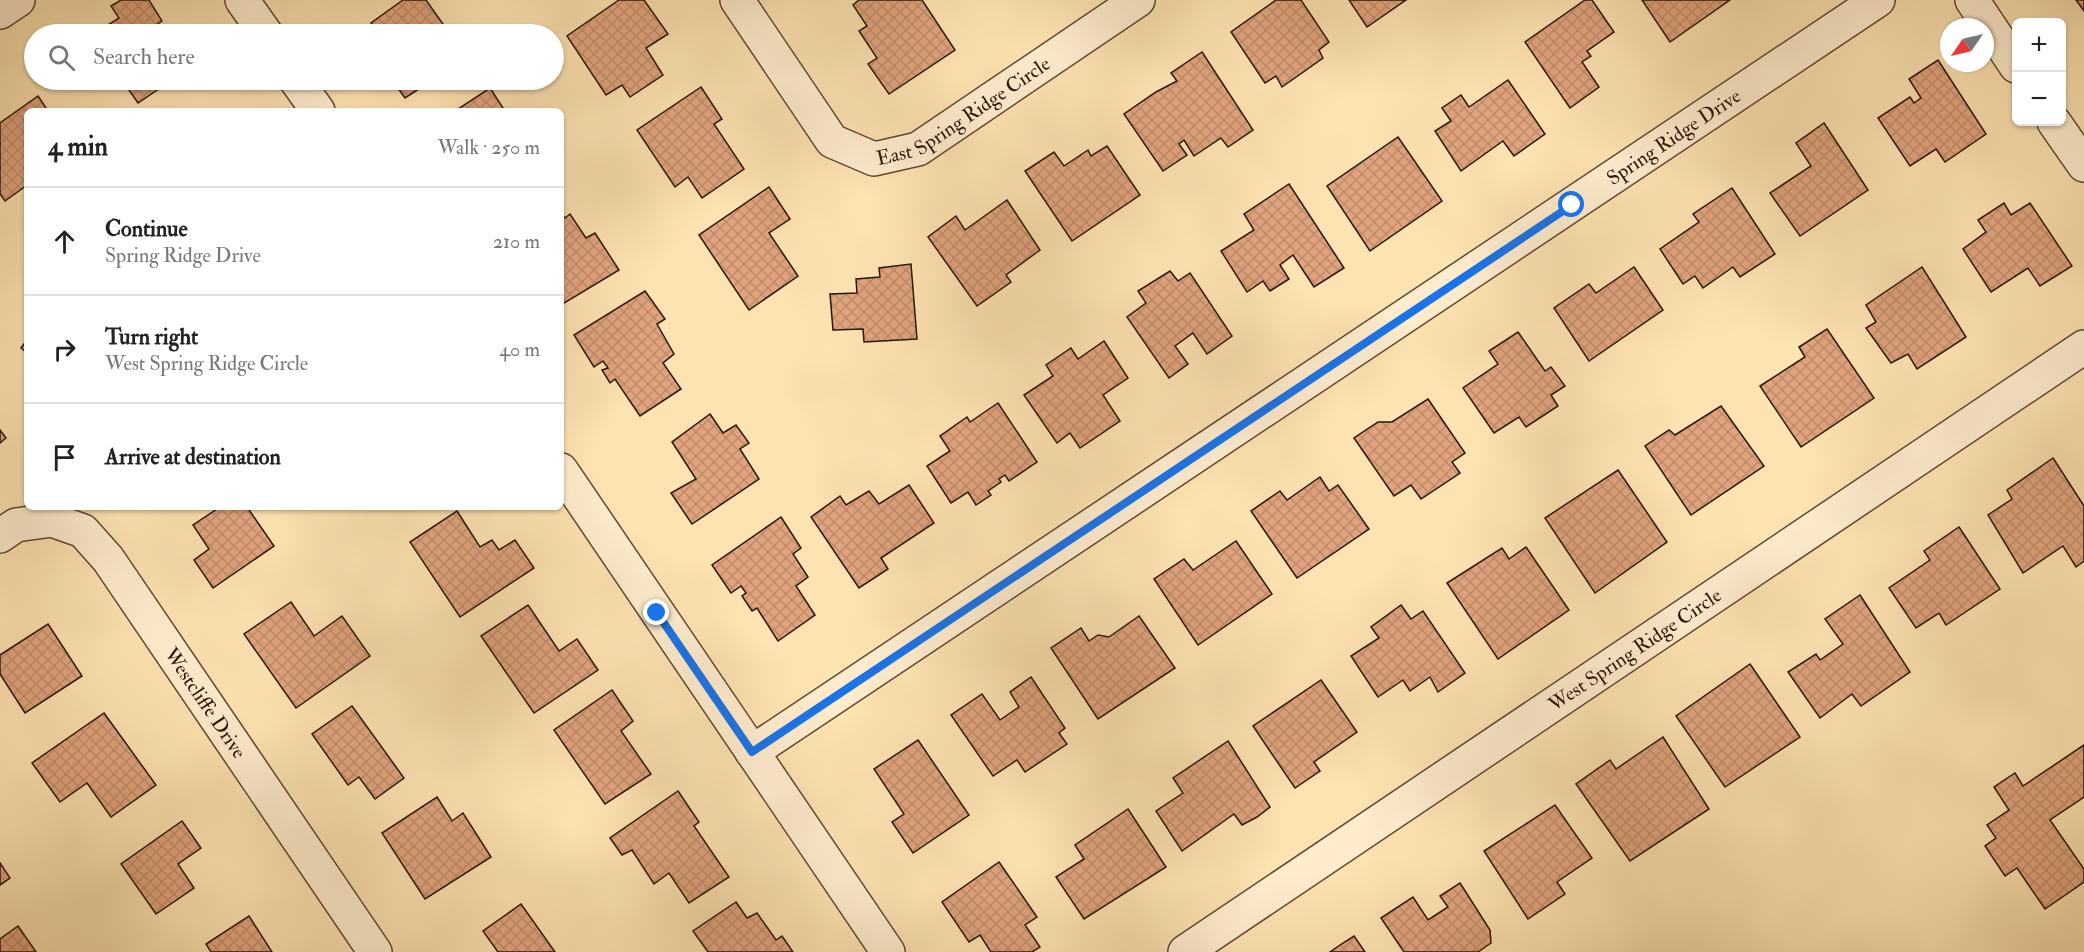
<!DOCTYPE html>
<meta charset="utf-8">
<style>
:root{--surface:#fff;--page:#f6f6f6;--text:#222;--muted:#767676;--line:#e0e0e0}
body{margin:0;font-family:"IM FELL Double Pica",serif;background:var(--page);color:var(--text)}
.controls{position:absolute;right:18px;top:18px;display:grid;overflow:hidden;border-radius:9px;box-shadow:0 2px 4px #0004}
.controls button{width:54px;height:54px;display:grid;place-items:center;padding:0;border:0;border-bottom:2px solid var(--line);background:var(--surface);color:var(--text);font:30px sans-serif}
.compass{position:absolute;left:1940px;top:18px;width:54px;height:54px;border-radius:50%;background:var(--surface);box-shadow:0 2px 4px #0004;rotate:236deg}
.stop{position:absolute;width:18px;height:18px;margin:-14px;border:4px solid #1a73e8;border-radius:50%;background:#fff}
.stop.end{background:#1a73e8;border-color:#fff;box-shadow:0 2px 6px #0008}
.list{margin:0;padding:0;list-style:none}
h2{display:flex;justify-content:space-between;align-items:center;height:78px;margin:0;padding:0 24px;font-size:26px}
h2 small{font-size:20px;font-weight:400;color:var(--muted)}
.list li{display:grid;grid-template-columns:39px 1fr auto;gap:18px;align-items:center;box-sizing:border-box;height:108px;padding:0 24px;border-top:2px solid var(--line)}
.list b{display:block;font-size:22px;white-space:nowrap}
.list p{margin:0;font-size:20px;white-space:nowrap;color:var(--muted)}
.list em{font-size:20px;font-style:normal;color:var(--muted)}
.icon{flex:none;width:33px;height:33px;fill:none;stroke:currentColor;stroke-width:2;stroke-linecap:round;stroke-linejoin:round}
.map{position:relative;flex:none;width:2084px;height:952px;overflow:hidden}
.search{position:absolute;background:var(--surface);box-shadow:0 2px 4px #0004;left:24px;top:24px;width:540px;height:66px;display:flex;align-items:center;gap:15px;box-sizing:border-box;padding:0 21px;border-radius:33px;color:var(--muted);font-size:22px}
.panel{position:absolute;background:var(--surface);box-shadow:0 2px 4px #0004;left:24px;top:108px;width:540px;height:402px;border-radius:9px}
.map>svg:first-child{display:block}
.building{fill:url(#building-cross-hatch);stroke:#281509;stroke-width:1.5}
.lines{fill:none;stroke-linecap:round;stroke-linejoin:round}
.minor-casing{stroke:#5d4833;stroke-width:36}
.minor{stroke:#feeccd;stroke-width:33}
.route{stroke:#1a73e8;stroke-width:8}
.labels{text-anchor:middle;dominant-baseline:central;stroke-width:6;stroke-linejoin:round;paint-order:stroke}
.street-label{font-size:20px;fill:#281509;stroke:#feeccd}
</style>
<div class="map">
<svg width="2084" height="952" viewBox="0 0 2084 952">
<defs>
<pattern id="building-cross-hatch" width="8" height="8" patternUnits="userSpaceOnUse" patternTransform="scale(1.5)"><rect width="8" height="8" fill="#dfa37d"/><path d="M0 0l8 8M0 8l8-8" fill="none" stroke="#bf8b6b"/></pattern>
</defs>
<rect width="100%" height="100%" fill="#fde2b2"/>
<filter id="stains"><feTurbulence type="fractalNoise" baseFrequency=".00333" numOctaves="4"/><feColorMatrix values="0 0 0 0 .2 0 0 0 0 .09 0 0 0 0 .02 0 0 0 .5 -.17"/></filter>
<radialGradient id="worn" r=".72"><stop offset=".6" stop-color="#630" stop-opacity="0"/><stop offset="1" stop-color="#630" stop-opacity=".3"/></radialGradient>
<g class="building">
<path d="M121 0H149L162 21 147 31 149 34H94L119 18 111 6Z"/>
<path d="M403 0H426L450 34H379L371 23Z"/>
<path d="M619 0H644L668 34 646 48 663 75 630 97 622 85 606 95 567 36Z"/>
<path d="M859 0H922L955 50 889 94 868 64 877 58 859 31 867 26 853 5Z"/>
<path d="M1276 0H1301L1329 42 1319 50 1323 58 1282 87 1276 76 1265 83 1231 32Z"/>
<path d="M1349 0H1406L1367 27Z"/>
<path d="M1585 0H1592L1614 32 1587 51 1591 56 1582 62 1599 87 1570 108 1525 42Z"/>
<path d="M1642 0H1730L1670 42Z"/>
<path d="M2076 0H2084V11Z"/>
<path d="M1202 52 1253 130 1228 147 1221 138 1194 156 1184 140 1179 144 1187 155 1163 171 1124 114 1156 92 1177 81 1171 73Z"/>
<path d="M1938 60 1986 134 1945 162 1936 149 1910 166 1878 118 1910 97 1914 103 1921 98 1909 79Z"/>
<path d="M122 80H172L138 103Z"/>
<path d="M392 80H433L405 98Z"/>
<path d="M1508 80 1545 134 1514 156 1503 141 1461 171 1435 131 1451 121 1442 108 1461 95 1469 107Z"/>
<path d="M701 87 722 119 714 124 744 169 702 198 688 177 675 187 637 130Z"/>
<path d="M490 88 505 111H455Z"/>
<path d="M38 96 48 111H27V185L5 201 0 194V123Z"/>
<path d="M1824 123 1868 190 1800 236 1770 193 1811 166 1796 143Z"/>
<path d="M1398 137 1442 201 1370 251 1327 186Z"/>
<path d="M1107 146 1140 195 1072 241 1025 171 1054 152 1064 166 1088 150 1091 156Z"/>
<path d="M1289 184 1344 268 1314 287 1293 255 1280 265 1289 279 1270 291 1263 281 1247 292 1221 251 1254 230 1244 214Z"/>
<path d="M769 187 790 219 769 233 798 276 749 310 699 235Z"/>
<path d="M1732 188 1775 254 1740 277 1733 267 1703 288 1695 276 1683 284 1660 249 1699 222 1693 214Z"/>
<path d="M1007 200 1040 250 1006 275 1011 282 977 306 928 237 956 216 965 230Z"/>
<path d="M2004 203 2011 215 2030 203 2072 266 2040 286 2028 268 1991 292 1963 249 1986 232 1978 220Z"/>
<path d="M561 213 565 218 570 214 586 238 595 233 619 270 561 305Z"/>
<path d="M911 264 917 339 864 342 863 329 833 330 830 294 857 293 856 279 880 277 879 268Z"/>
<path d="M1634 267 1663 310 1589 361 1554 308 1589 284 1596 293Z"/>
<path d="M1922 267 1966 337 1917 369 1908 354 1891 363 1866 328 1876 322 1866 305Z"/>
<path d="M1170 271 1178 281 1190 273 1232 336 1207 354 1193 333 1175 346 1188 364 1169 378 1127 317 1146 303 1138 291Z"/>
<path d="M645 291 665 319 657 324 674 354 663 363 681 389 640 416 615 379 610 383 602 370 608 368 603 361 594 367 574 335Z"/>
<path d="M1827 329 1874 398 1801 447 1760 386 1805 357 1799 347Z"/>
<path d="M1518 332 1545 371 1551 367 1565 386 1551 395 1558 406 1526 427 1519 417 1494 433 1463 388 1498 364 1489 351Z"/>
<path d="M27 340V353L21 348Z"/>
<path d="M1104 341 1128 378 1103 395 1120 421 1080 448 1070 433 1057 443 1024 395 1053 376 1046 365 1071 348 1078 359Z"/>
<path d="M1428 399 1465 453 1452 462 1460 473 1421 499 1411 485 1394 496 1354 438 1378 422H1392Z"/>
<path d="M998 403 1037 462 1009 481 1005 475 999 479 1001 482 988 491 991 495 976 505 968 492 951 503 927 466 950 451 940 436 967 417 970 422Z"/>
<path d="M1721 406 1764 466 1691 515 1645 446 1669 430 1675 435Z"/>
<path d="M710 414 723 433 736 425 749 443 740 449 759 479 692 524 671 493 696 479 672 442Z"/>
<path d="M0 430 6 438 0 443Z"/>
<path d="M2053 458 2084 506V561L2076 567 2063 546 2023 573 1988 515 2012 499 2007 490Z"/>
<path d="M1618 470 1667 542 1595 593 1545 518Z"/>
<path d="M1320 477 1329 491 1338 485 1369 529 1297 578 1251 511 1280 491 1287 500Z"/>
<path d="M909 485 934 523 881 558 888 569 859 588 811 517 840 496 846 505 869 491 879 504Z"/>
<path d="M220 507H247L274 546 213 588 194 560 209 549 193 525Z"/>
<path d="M457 511 480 547 492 540 499 550 515 540 534 568 460 617 410 542Z"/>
<path d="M781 517 801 548 793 554 808 577 796 586 815 615 778 641 757 608 752 611 742 596 746 593 741 586 731 593 712 565Z"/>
<path d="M1959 527 2000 589 1946 625 1939 613 1916 628 1889 588 1930 560 1924 551Z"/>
<path d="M1236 541 1272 594 1198 645 1154 579 1184 559 1193 570Z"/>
<path d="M1526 547 1569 610 1498 659 1447 583 1502 548 1509 559Z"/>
<path d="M1860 595 1910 672 1861 706 1852 694 1820 718 1788 672 1816 654 1820 660 1843 644 1825 619Z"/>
<path d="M291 602 314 636 342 616 370 656 296 708 244 634Z"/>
<path d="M528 605 559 651 577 639 598 670 534 713 481 636Z"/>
<path d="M1401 605 1411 619 1423 611 1465 673 1438 692 1430 677 1410 691 1403 680 1378 697 1351 656 1379 638 1371 627Z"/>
<path d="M1139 616 1175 668 1098 719 1051 648 1081 628 1089 641 1098 635 1109 637Z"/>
<path d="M48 624 82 676 25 713 0 674V655Z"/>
<path d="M1750 664 1800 737 1725 787 1676 716Z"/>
<path d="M1031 677 1065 728 1059 733 1067 744 1025 772 1017 760 993 776 951 715 982 694 1000 720 1019 707 1010 692Z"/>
<path d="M1321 680 1357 732 1314 762 1320 771 1295 788 1253 726Z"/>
<path d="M612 690 633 721 621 731 651 774 605 804 554 730Z"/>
<path d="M352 706 404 778 375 799 359 777 348 785 312 734Z"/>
<path d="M104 713 156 785 111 817 87 783 60 802 32 763Z"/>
<path d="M1663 737 1709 809 1630 861 1576 784 1610 760 1616 769Z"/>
<path d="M918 740 969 815 913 853 892 822 904 814 874 769Z"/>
<path d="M1228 741 1270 807 1257 817 1242 825 1234 814 1182 851 1156 811 1183 793 1173 778Z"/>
<path d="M2084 745V797L2050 820 2084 869V882L2045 909 2017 868 2005 876 1985 846 1996 838 1987 825 2009 810 1994 787 2015 773 2023 786Z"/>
<path d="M678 791 699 822 694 826 729 877 689 903 669 873 654 884 632 850 622 855 610 838Z"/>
<path d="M437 797 452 821 463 813 491 857 425 899 382 833Z"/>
<path d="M1555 805 1592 858 1557 882 1565 894 1528 919 1484 851Z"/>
<path d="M1128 809 1166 867 1084 919 1056 877 1084 859 1075 845Z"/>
<path d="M182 821 201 848 178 864 194 888 156 914 121 864Z"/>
<path d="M999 862 1037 917 1025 925 1040 947 1032 952H991L980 935 969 942 942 902Z"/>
<path d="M0 863 10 878 0 885Z"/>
<path d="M1460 883 1490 930 1491 943 1478 952H1404L1381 918 1413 897 1428 920 1448 907 1440 896Z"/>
<path d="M736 902 747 918 757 913 776 940 782 936 793 952H708L693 931Z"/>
<path d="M521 904 555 952H498L483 931Z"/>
<path d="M249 916 272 952H211L206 944Z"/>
<path d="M18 926 36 952H0V939Z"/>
<path d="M1354 936 1365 952H1330L1343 943Z"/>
</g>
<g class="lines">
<defs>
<g id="minor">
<path d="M242 0 266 34"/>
<path id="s1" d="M737 0 832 141 874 159 918 149 1138 0"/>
<path d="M1972 0 2016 66"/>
<path d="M0 12 18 0"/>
<path d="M296 80 318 111"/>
<path d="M2054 122 2084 165"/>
<path d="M561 470 888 952"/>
<path id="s2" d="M0 536 16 525 52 520 83 531 108 559 375 952"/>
<path id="s3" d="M752 752 1878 0"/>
<path id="s4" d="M1185 952 2084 347"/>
</g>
</defs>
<use href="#minor" class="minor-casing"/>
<use href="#minor" class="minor"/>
</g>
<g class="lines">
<path class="route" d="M657 613 752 752 1572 205"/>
</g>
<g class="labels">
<g class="street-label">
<text stroke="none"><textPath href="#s1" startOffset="318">East Spring Ridge Circle</textPath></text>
<text stroke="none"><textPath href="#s3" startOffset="1108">Spring Ridge Drive</textPath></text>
<text stroke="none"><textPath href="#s4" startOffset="542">West Spring Ridge Circle</textPath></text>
<text stroke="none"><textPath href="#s2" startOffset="300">Westcliffe Drive</textPath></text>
</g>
</g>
<rect width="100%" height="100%" filter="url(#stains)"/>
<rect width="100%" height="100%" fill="url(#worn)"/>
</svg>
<div class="controls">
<button>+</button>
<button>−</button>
</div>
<svg class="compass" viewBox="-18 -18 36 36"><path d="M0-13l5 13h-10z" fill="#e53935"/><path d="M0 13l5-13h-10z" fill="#767676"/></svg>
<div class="stop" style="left:1572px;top:205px"></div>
<div class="stop end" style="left:657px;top:613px"></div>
<div class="search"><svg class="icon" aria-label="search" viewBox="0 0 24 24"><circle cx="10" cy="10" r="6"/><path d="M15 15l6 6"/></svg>Search here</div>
<section class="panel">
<h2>4 min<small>Walk · 250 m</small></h2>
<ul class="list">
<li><svg class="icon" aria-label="ahead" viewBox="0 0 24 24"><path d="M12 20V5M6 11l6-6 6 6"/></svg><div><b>Continue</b><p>Spring Ridge Drive</p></div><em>210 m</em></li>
<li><svg class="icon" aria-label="right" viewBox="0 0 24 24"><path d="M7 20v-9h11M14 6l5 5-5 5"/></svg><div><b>Turn right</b><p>West Spring Ridge Circle</p></div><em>40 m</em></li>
<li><svg class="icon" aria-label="arrive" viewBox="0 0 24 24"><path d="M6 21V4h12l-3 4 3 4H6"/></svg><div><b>Arrive at destination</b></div></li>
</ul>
</section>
</div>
